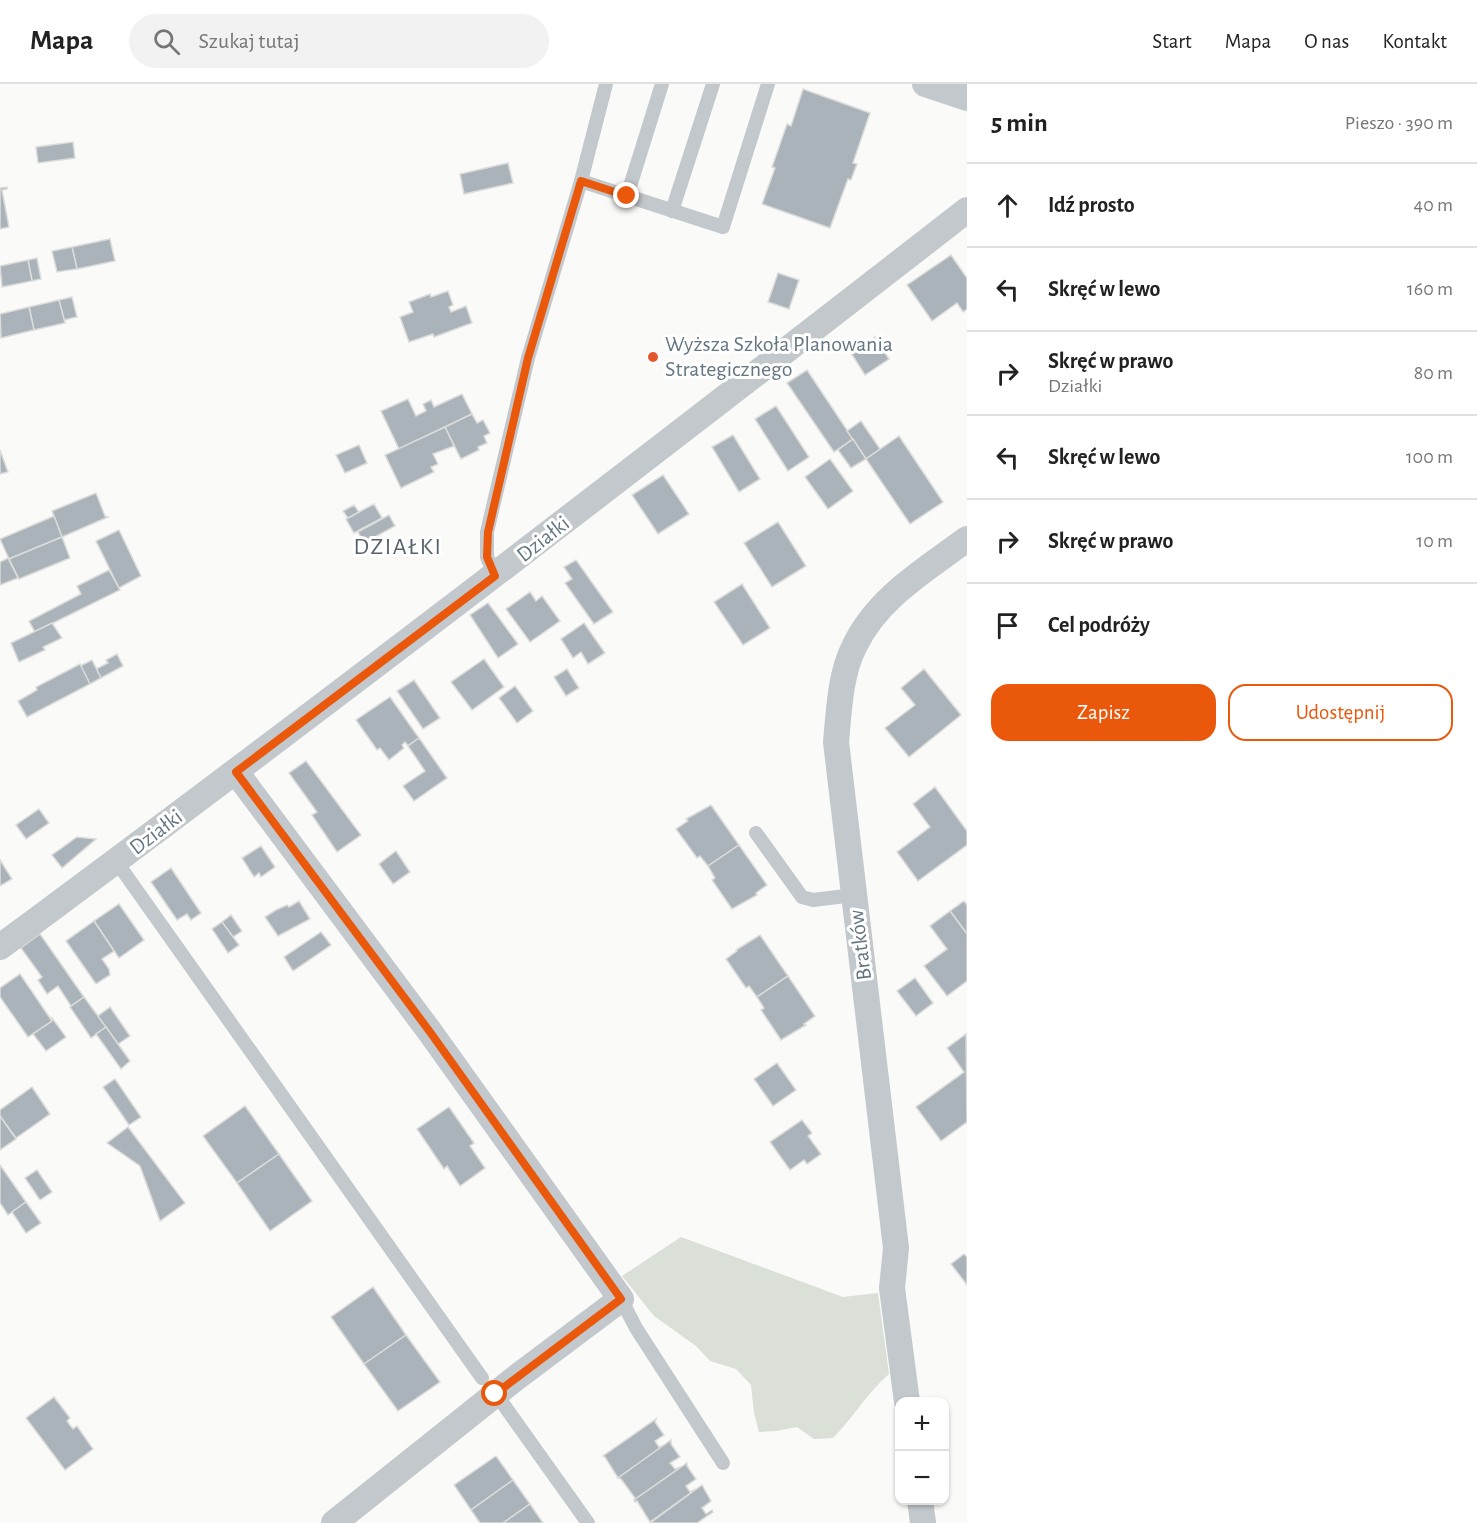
<!DOCTYPE html>
<html lang="pl">
<meta charset="utf-8">
<style>
:root{--surface:#fff;--page:#f2f2f2;--text:#222;--muted:#767676;--line:#e0e0e0;--accent:#ea580c}
body{margin:0;font-family:"Alegreya Sans",sans-serif;background:var(--page);color:var(--text)}
.controls{position:absolute;right:18px;bottom:18px;display:grid;overflow:hidden;border-radius:12px;box-shadow:0 2px 4px #0004}
.controls button{width:54px;height:54px;display:grid;place-items:center;padding:0;border:0;border-bottom:2px solid var(--line);background:var(--surface);color:var(--text);font:30px sans-serif}
.stop{position:absolute;width:18px;height:18px;margin:-14px;border:4px solid #ea580c;border-radius:50%;background:#fff}
.stop.end{background:#ea580c;border-color:#fff;box-shadow:0 2px 6px #0008}
.list{margin:0;padding:0;list-style:none}
h2{display:flex;justify-content:space-between;align-items:center;height:78px;margin:0;padding:0 24px;font-size:26px}
h2 small{font-size:20px;font-weight:400;color:var(--muted)}
.list li{display:grid;grid-template-columns:39px 1fr auto;gap:18px;align-items:center;box-sizing:border-box;height:84px;padding:0 24px;border-top:2px solid var(--line)}
.list b{display:block;font-size:22px;white-space:nowrap}
.list p{margin:0;font-size:20px;white-space:nowrap;color:var(--muted)}
.list em{font-size:20px;font-style:normal;color:var(--muted)}
.actions{display:flex;gap:12px;padding:18px 24px}
.actions a{flex:1;padding:14px 0;border:2px solid var(--accent);border-radius:18px;text-align:center;font-size:21px;color:var(--accent)}
.actions .main{background:var(--accent);color:#fff}
.icon{flex:none;width:33px;height:33px;fill:none;stroke:currentColor;stroke-width:2;stroke-linecap:round;stroke-linejoin:round}
.map{position:relative;flex:none;width:967px;height:1439px;overflow:hidden}
header{display:flex;align-items:center;gap:36px;box-sizing:border-box;height:84px;padding:0 30px;background:var(--surface);border-bottom:2px solid var(--line)}
header strong{font-size:28px}
nav{display:flex;gap:33px;margin-inline-start:auto;font-size:21px}
.search{width:420px;height:54px;background:var(--page);display:flex;align-items:center;gap:15px;box-sizing:border-box;padding:0 21px;border-radius:33px;color:var(--muted);font-size:22px}
main{display:flex}
aside{flex:1;background:var(--surface)}
.map>svg:first-child{display:block}
.green{fill:#dadfd7}
.building{fill:#aab3b9;stroke:#dcdcda;stroke-width:1.5}
.lines{fill:none;stroke-linecap:round;stroke-linejoin:round}
.service{stroke:#c3c8cc;stroke-width:14}
.minor{stroke:#c3c8cc;stroke-width:26}
.route{stroke:#ea580c;stroke-width:8}
.poi-dot{fill:#e4572e;stroke:#fff;stroke-width:2}
.labels{text-anchor:middle;dominant-baseline:central;stroke-width:6;stroke-linejoin:round;paint-order:stroke}
.poi-label{font-size:22px;fill:#657683;stroke:#fff;text-anchor:start}
.street-label{font-size:22px;fill:#657683;stroke:#fff}
.neighbourhood-label{font-size:24px;letter-spacing:1.5px;fill:#57646e;stroke:#fff}
</style>
<header>
<strong>Mapa</strong>
<div class="search"><svg class="icon" aria-label="search" viewBox="0 0 24 24"><circle cx="10" cy="10" r="6"/><path d="M15 15l6 6"/></svg>Szukaj tutaj</div>
<nav><a>Start</a><a>Mapa</a><a>O nas</a><a>Kontakt</a></nav>
</header>
<main>
<div class="map">
<svg width="967" height="1439" viewBox="0 0 967 1439">
<rect width="100%" height="100%" fill="#fafaf8"/>
<path class="green" d="M681 1153 843 1213 878 1209 889 1290C867 1309 853 1334 833 1354L814 1355 797 1343 776 1347 759 1348 754 1329 751 1301 736 1285 710 1277 696 1262 654 1232 622 1192Z"/>
<g class="building">
<path d="M803 5 870 29 853 79 857 80 851 96 848 95 830 144 762 120 775 84 772 83 787 40 791 42Z"/>
<path d="M73 58 75 74 38 79 36 63Z"/>
<path d="M508 79 513 99 464 110 460 90Z"/>
<path d="M7 103V105L2 106 9 143 0 145V104Z"/>
<path d="M110 155 115 177 77 185 72 163Z"/>
<path d="M72 163 77 185 57 188 52 167Z"/>
<path d="M951 171 967 194V225L963 228 957 219 932 237 907 201Z"/>
<path d="M37 174 41 195 32 197 28 176Z"/>
<path d="M28 176 32 197 2 203 0 182Z"/>
<path d="M778 189 799 196 789 225 768 218Z"/>
<path d="M448 207 453 221 449 223 451 228 466 222 472 239 434 253 433 250 409 258 400 233 413 228 409 218 430 210 431 213Z"/>
<path d="M72 213 77 233 64 236 59 216Z"/>
<path d="M59 216 65 239 34 246 29 223Z"/>
<path d="M29 223 34 246 1 254 0 230Z"/>
<path d="M875 253 889 275 865 291 851 269Z"/>
<path d="M807 286 853 355 834 368 787 299Z"/>
<path d="M462 310 472 330 399 365 381 327 408 315 416 332 426 327 423 320 431 316 434 323Z"/>
<path d="M776 322 809 373 788 387 755 335Z"/>
<path d="M472 330 477 339 483 336 490 349 484 352 487 359 478 363 479 366 461 375 445 343Z"/>
<path d="M861 337 880 365 866 375 847 347Z"/>
<path d="M445 343 454 362 433 370 438 380 431 383 434 388 401 404 385 371Z"/>
<path d="M733 351 760 395 739 408 712 363Z"/>
<path d="M899 352 943 418 910 440 866 375Z"/>
<path d="M853 355 866 375 851 384 838 366Z"/>
<path d="M359 361 367 379 345 389 336 371Z"/>
<path d="M0 366 8 388 0 390Z"/>
<path d="M830 375 853 407 828 425 805 393Z"/>
<path d="M663 391 689 430 658 450 632 411Z"/>
<path d="M96 409 105 432 108 433 62 453 52 427Z"/>
<path d="M374 420 382 434 354 449 346 435Z"/>
<path d="M354 421 359 428 348 434 343 427Z"/>
<path d="M389 431 395 442 364 459 358 448Z"/>
<path d="M54 432 62 453 9 475 0 455Z"/>
<path d="M778 438 806 482 772 503 744 459Z"/>
<path d="M119 446 141 492 119 504 96 457Z"/>
<path d="M62 453 70 474 19 495 9 475Z"/>
<path d="M8 474 18 494 0 501V478Z"/>
<path d="M576 476 613 528 594 540 565 499 572 495 564 483Z"/>
<path d="M109 486 120 506 35 548 29 537 81 510 77 502Z"/>
<path d="M742 500 770 544 743 561 714 518Z"/>
<path d="M530 508 536 517 542 512 560 537 530 558 506 525Z"/>
<path d="M488 519 518 560 498 574 470 531Z"/>
<path d="M52 539 62 554 43 563 45 566 19 578 11 559Z"/>
<path d="M584 539 605 569 588 580 581 568 573 574 561 555Z"/>
<path d="M117 570 123 582 101 594 96 585 108 579 106 576Z"/>
<path d="M484 575 504 603 472 626 451 598Z"/>
<path d="M92 576 101 594 90 600 80 582Z"/>
<path d="M80 580 90 600 27 633 18 617 37 606 36 603Z"/>
<path d="M567 585 579 604 566 612 554 593Z"/>
<path d="M924 585 961 631 909 673 885 644 915 621 901 604Z"/>
<path d="M414 596 440 634 423 645 397 607Z"/>
<path d="M515 602 533 627 517 639 499 614Z"/>
<path d="M390 613 419 654 408 662 405 658 402 661 404 664 389 676 380 664 377 666 356 636Z"/>
<path d="M419 654 447 694 414 717 403 702 425 687 408 662Z"/>
<path d="M306 677 361 751 337 768 312 731 317 728 289 689Z"/>
<path d="M935 703 967 747V761L918 797 897 768 930 743 913 720Z"/>
<path d="M711 721 739 761 708 782 700 772 697 774 676 745 688 737 686 735Z"/>
<path d="M39 725 49 739 26 755 16 741Z"/>
<path d="M77 753 96 755 62 784 52 771Z"/>
<path d="M739 761 767 801 756 809 757 811 732 825 712 796 715 794 708 782Z"/>
<path d="M261 762 275 783 261 793 259 789 254 793 242 774Z"/>
<path d="M396 767 410 788 393 800 379 780Z"/>
<path d="M0 776 12 795 0 802Z"/>
<path d="M171 784 201 829 191 836 187 830 177 836 151 798Z"/>
<path d="M299 817 310 835 278 852 265 833 276 826 287 821 289 823Z"/>
<path d="M964 817 967 821V850L950 827Z"/>
<path d="M119 820 144 856 119 874 94 837Z"/>
<path d="M950 827 967 850V897L947 912 924 882 947 865 930 842Z"/>
<path d="M231 831 242 847 233 853 222 838Z"/>
<path d="M94 837 114 867 102 875 109 885 110 891 96 900 66 857Z"/>
<path d="M222 838 239 861 228 869 212 845Z"/>
<path d="M321 848 331 861 293 887 284 873Z"/>
<path d="M40 850 84 913 71 922 58 902 47 910 38 896 42 893 21 864Z"/>
<path d="M760 851 788 892 757 913 749 902 746 904 726 875 737 867 736 866Z"/>
<path d="M20 890 52 937 28 953 0 913V904Z"/>
<path d="M788 892 815 932 804 940 806 941 781 956 761 926 764 924 757 913Z"/>
<path d="M915 894 933 919 916 932 897 907Z"/>
<path d="M84 913 106 943 91 954 70 923Z"/>
<path d="M110 923 130 952 118 960 98 932Z"/>
<path d="M52 934 66 953 46 967 33 950 52 937Z"/>
<path d="M106 943 130 977 121 985 96 950Z"/>
<path d="M966 950 967 1038 941 1057 916 1023 964 988 947 964Z"/>
<path d="M777 979 796 1006 773 1022 754 995Z"/>
<path d="M115 995 141 1033 129 1041 103 1003Z"/>
<path d="M32 1003 50 1030 16 1054 0 1032V1026Z"/>
<path d="M245 1022 279 1070 237 1099 203 1052Z"/>
<path d="M449 1023 474 1059 470 1062 485 1084 460 1102 447 1082 444 1085 417 1045Z"/>
<path d="M0 1032 16 1055 0 1066Z"/>
<path d="M802 1036 812 1049 808 1052 821 1070 807 1080 804 1076 790 1086 770 1058Z"/>
<path d="M128 1043 185 1119 160 1137 140 1082 107 1059Z"/>
<path d="M279 1070 312 1117 270 1147 237 1099Z"/>
<path d="M0 1081 26 1118 8 1131 0 1119Z"/>
<path d="M37 1086 52 1108 40 1116 25 1094Z"/>
<path d="M26 1118 41 1139 26 1149 12 1128Z"/>
<path d="M964 1170 967 1173V1201L951 1180Z"/>
<path d="M373 1203 406 1251 364 1280 331 1233Z"/>
<path d="M406 1251 440 1298 398 1327 364 1280Z"/>
<path d="M54 1313 70 1334 67 1337 73 1345 77 1342 93 1365 65 1386 26 1334Z"/>
<path d="M656 1335 655 1338 664 1351 655 1357 659 1363 665 1361 618 1394 605 1373 603 1372Z"/>
<path d="M671 1356V1360L680 1373 670 1379 675 1385 681 1383 634 1416 635 1414 621 1395 618 1394Z"/>
<path d="M496 1372 513 1396 471 1426 454 1401Z"/>
<path d="M687 1379V1382L696 1395 686 1402 690 1408 696 1405 650 1438 637 1417 635 1418 634 1416Z"/>
<path d="M513 1396 530 1420 503 1439H480L471 1426Z"/>
<path d="M702 1401 711 1417 702 1424 706 1430 712 1426 713 1428 697 1439H650Z"/>
<path d="M530 1420 543 1439H503Z"/>
</g>
<g class="lines">
<g class="service">
<path d="M581 97 723 143 768 0"/>
<path d="M627 112 662 0"/>
<path d="M672 127 713 0"/>
<path d="M495 492 487 473V448L528 274 581 97 606 0"/>
<path d="M756 749 802 813 813 816 854 811"/>
<path d="M116 777 482 1294"/>
<path d="M621 1215 636 1244 723 1379"/>
<path d="M496 1310 588 1439"/>
</g>
<g class="minor">
<path d="M925 0 967 14"/>
<path d="M236 688 430 948 621 1215 517 1293 334 1439"/>
<path d="M0 863C326 622 647 375 967 126"/>
<path d="M907 1318 892 1204 896 1164 836 658C839 627 840 591 854 563 877 514 925 486 967 455"/>
<path d="M920 1416 923 1439"/>
</g>
</g>
<g class="lines">
<path class="route" d="M495 1310 621 1215 430 948 236 688 495 492 487 473 488 448 528 274 581 97 627 112"/>
</g>
<circle class="poi-dot" cx="653" cy="273" r="6"/>
<g class="labels">
<g class="poi-label">
<text x="665" y="260">Wyższa Szkoła Planowania<tspan x="665" dy="25">Strategicznego</tspan></text>
</g>
<g class="street-label">
<text transform="translate(543 455) rotate(-38)">Działki</text>
<text transform="translate(156 748) rotate(-37)">Działki</text>
<text transform="translate(860 861) rotate(-97)">Bratków</text>
</g>
<g class="neighbourhood-label">
<text x="398" y="463">DZIAŁKI</text>
</g>
</g>
</svg>
<div class="controls">
<button>+</button>
<button>−</button>
</div>
<div class="stop" style="left:495px;top:1310px"></div>
<div class="stop end" style="left:627px;top:112px"></div>
</div>
<aside>
<h2>5 min<small>Pieszo · 390 m</small></h2>
<ul class="list">
<li><svg class="icon" aria-label="ahead" viewBox="0 0 24 24"><path d="M12 20V5M6 11l6-6 6 6"/></svg><div><b>Idź prosto</b></div><em>40 m</em></li>
<li><svg class="icon" aria-label="left" viewBox="0 0 24 24"><path d="M17 20v-9H6M10 6l-5 5 5 5"/></svg><div><b>Skręć w lewo</b></div><em>160 m</em></li>
<li><svg class="icon" aria-label="right" viewBox="0 0 24 24"><path d="M7 20v-9h11M14 6l5 5-5 5"/></svg><div><b>Skręć w prawo</b><p>Działki</p></div><em>80 m</em></li>
<li><svg class="icon" aria-label="left" viewBox="0 0 24 24"><path d="M17 20v-9H6M10 6l-5 5 5 5"/></svg><div><b>Skręć w lewo</b></div><em>100 m</em></li>
<li><svg class="icon" aria-label="right" viewBox="0 0 24 24"><path d="M7 20v-9h11M14 6l5 5-5 5"/></svg><div><b>Skręć w prawo</b></div><em>10 m</em></li>
<li><svg class="icon" aria-label="arrive" viewBox="0 0 24 24"><path d="M6 21V4h12l-3 4 3 4H6"/></svg><div><b>Cel podróży</b></div></li>
</ul>
<div class="actions"><a class="main">Zapisz</a><a>Udostępnij</a></div>
</aside>
</main>
